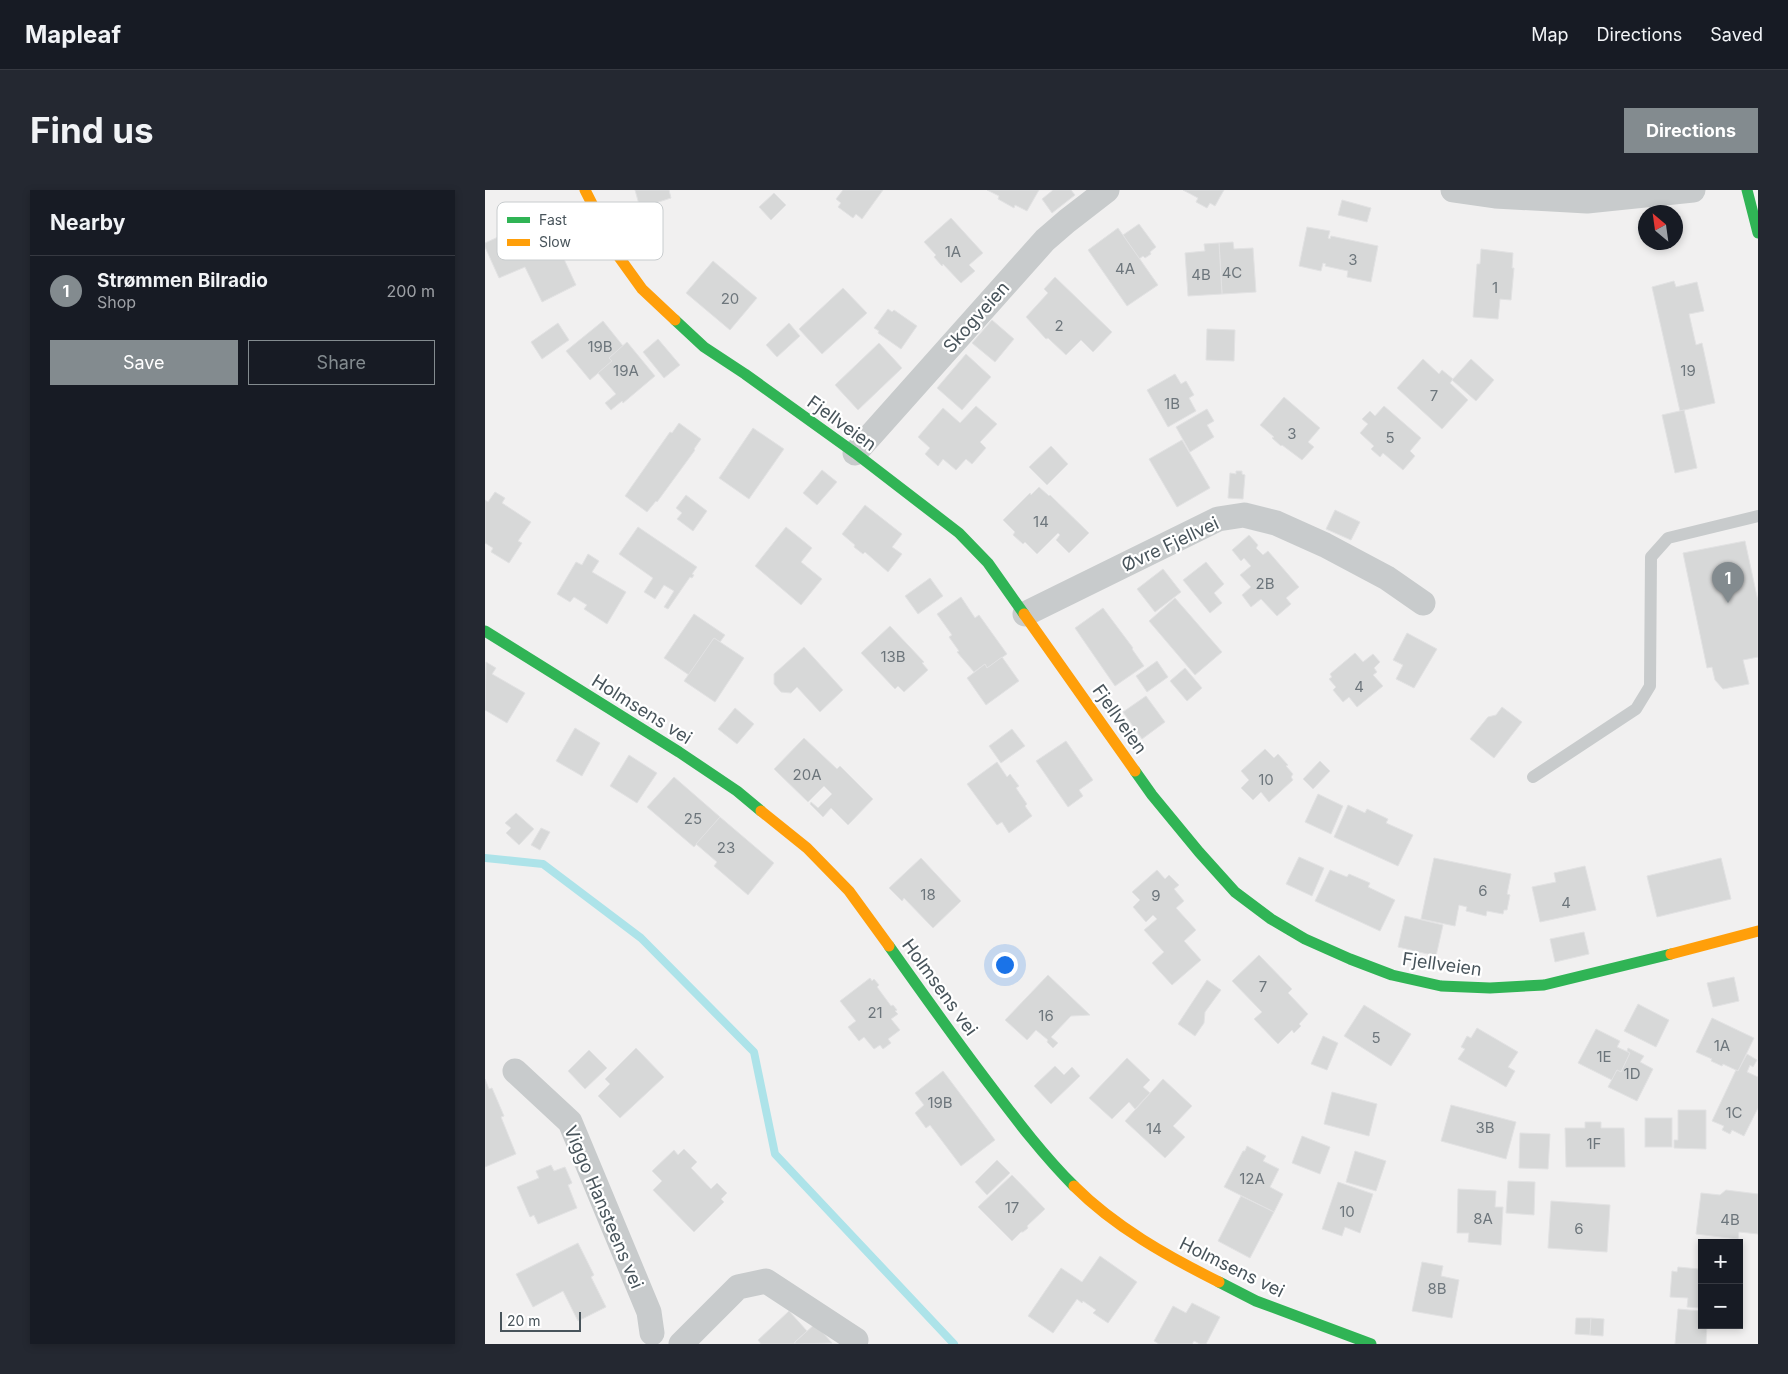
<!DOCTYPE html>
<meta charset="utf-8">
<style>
:root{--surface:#171b24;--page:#242831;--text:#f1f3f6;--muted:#9ea1a6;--line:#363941;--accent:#838b8f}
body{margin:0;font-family:Inter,sans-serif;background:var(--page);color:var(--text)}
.controls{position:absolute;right:15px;bottom:15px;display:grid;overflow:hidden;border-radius:0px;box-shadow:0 2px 8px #0003}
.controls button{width:45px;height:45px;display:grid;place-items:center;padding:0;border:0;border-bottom:1px solid var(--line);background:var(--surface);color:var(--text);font:25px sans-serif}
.compass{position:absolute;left:1153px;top:15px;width:45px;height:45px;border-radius:50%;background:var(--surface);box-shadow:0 2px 8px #0003;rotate:331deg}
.scale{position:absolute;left:15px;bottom:12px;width:81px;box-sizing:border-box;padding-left:5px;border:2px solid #48545b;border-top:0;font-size:14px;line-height:18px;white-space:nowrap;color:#48545b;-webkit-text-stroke:4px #fff;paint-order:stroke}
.you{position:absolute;left:519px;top:774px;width:18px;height:18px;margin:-12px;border:4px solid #fff;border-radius:50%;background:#1a73e8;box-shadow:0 0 0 8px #1a73e833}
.badge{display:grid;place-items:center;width:32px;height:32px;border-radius:50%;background:var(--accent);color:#fff;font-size:16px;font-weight:700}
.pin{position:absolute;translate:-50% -41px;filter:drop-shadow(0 1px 2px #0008)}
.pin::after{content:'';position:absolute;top:26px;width:18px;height:15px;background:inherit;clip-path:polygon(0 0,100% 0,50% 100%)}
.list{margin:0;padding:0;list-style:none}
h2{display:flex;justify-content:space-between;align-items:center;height:65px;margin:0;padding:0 20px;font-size:21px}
h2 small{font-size:16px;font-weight:400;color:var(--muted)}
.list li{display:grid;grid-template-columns:32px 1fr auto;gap:15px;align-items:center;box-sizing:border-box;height:70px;padding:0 20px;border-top:1px solid var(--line)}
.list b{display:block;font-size:19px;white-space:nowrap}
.list p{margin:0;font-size:16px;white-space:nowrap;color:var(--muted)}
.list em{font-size:16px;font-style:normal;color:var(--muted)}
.actions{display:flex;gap:10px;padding:15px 20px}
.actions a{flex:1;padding:11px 0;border:1px solid var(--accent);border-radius:0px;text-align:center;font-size:18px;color:var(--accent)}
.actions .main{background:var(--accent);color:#fff}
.map{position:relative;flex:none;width:1273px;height:1154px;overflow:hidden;border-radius:0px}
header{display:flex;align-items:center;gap:30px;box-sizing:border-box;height:70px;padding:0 25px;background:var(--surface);border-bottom:1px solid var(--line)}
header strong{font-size:24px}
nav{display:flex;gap:28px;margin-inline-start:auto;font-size:18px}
.intro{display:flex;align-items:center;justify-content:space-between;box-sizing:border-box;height:120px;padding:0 30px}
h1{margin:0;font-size:35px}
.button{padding:12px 22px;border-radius:0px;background:var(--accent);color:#fff;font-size:18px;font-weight:700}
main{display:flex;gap:30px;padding:0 30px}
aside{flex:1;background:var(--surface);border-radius:0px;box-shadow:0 2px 8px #0003}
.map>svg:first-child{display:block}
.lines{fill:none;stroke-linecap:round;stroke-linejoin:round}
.stream{stroke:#ade3e9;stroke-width:8}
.building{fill:#d7d8d8;stroke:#e2e2e3}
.lane{stroke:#c8cbcc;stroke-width:12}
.street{stroke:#c8cbcc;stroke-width:25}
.fast{stroke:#30b455;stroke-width:11}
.slow{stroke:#ff9f0a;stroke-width:11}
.labels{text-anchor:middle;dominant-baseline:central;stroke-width:4.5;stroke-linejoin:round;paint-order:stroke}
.number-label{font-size:15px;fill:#6d767c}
.street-label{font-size:18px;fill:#48545b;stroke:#fff}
.key{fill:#fff;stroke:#c8ccce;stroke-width:1}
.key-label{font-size:14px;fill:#48545b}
</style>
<header>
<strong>Mapleaf</strong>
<nav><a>Map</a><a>Directions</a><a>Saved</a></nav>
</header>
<div class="intro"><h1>Find us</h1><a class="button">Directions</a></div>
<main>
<aside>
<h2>Nearby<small></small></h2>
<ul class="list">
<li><span class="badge">1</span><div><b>Strømmen Bilradio</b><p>Shop</p></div><em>200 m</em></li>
</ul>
<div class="actions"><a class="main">Save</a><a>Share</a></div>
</aside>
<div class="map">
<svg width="1273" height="1154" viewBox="0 0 1273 1154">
<rect width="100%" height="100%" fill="#f1f0f0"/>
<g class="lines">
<path class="stream" d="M0 668 58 674 156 748 269 862 290 964 469 1154"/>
</g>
<g class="building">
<path d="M150 0H184L186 8 155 18Z"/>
<path d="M358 0H398L377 29 371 24 368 28 353 17 356 13 351 9Z"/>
<path d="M502 0H554L542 21 530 15 529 18 513 9 514 6Z"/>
<path d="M568 0H586L590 5 567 23 557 9Z"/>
<path d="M698 0H739L730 16 725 13 722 18 711 12 713 8Z"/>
<path d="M289 3 301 15 286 30 274 17Z"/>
<path d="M857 10 886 18 882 32 853 25Z"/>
<path d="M59 26 91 95 57 112 40 77 14 88 0 57V53Z"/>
<path d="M466 28 498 63 484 75 490 81 476 93 458 74 457 76 449 67 451 65 439 52Z"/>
<path d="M654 34 671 57 665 62 666 64 660 68 658 66 654 69 638 45Z"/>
<path d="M822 37 845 41 843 48 845 49 846 46 893 56 886 92 862 87 863 81 840 76 841 74 838 73 836 81 814 76Z"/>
<path d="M633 38 673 95 642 116 603 60Z"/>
<path d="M748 52 749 59 768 58 771 102 737 104 734 53Z"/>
<path d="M734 53 737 104 703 106 700 63 720 61 719 54Z"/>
<path d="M996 59 1028 63 1027 78H1029L1026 110 1015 109 1013 129 988 127 992 74H995Z"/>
<path d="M228 71 272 108 245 140 201 103Z"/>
<path d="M570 87 627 142 608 162 596 150 581 165 563 148 561 149 541 127 563 103 559 99Z"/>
<path d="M1189 91 1191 97 1212 92 1219 121 1204 124 1211 155 1217 153 1230 213 1195 221 1167 97Z"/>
<path d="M358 98 382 123 337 164 314 139Z"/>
<path d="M403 119 407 122 409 120 432 136 416 159 393 143 394 141 389 138Z"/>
<path d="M507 130 529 149 510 172 487 153Z"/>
<path d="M118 131 138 156 124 168 127 171 105 190 81 161Z"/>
<path d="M73 133 84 150 57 169 46 152Z"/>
<path d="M304 133 315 146 292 167 281 155Z"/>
<path d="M722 139 750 140 749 171 721 170Z"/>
<path d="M173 149 195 175 179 188 158 162Z"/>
<path d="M142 152 170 186 138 213 137 211 126 220 120 213 131 204 113 183 127 171 124 168Z"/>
<path d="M394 153 417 178 373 220 350 195Z"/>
<path d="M481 164 506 187 477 220 452 198Z"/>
<path d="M938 169 954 184 957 180 968 189 965 193 983 210 957 239 912 198Z"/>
<path d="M986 169 1009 190 991 211 967 190Z"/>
<path d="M690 184 696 194 701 191 709 205 704 208 711 221 683 237 662 200Z"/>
<path d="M799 207 835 238 823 252 829 257 817 270 797 255 796 256 787 248 789 247 775 235Z"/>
<path d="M491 216 512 234 495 252 501 258 487 274 481 269 471 280 458 269 453 276 440 264 445 258 433 247 458 218 475 233Z"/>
<path d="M899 216 936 248 925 261 930 266 918 280 898 263 895 267 886 259 889 256 875 243 883 234 877 229 885 221 890 226Z"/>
<path d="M722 219 729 231 722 235 729 247 705 262 691 237Z"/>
<path d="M1199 220 1212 278 1190 283 1177 225Z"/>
<path d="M194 233 216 249 209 259 210 260 172 312 171 311 162 322 140 306 185 242 187 243Z"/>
<path d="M268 238 299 259 264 309 234 288Z"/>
<path d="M697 250 725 298 692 317 664 269Z"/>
<path d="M566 256 583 274 562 295 544 277Z"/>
<path d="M337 280 352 292 332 315 318 303Z"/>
<path d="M751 281H757V284L760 285 758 309 743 308 745 283 751 284Z"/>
<path d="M554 297 564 306 565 305 604 343 584 363 571 350 575 345 573 343 552 364 540 352 538 354 528 345 530 342 518 330 545 303 546 305Z"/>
<path d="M10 302 20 308 17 313 46 332 33 351 37 353 24 373 6 362 8 358 0 353V310L3 312Z"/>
<path d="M201 305 222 321 208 341 192 329 197 323 191 318Z"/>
<path d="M380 315 417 344 407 357 417 364 403 382 380 362 378 364 369 357 370 355 357 344Z"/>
<path d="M850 320 875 332 866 350 841 339Z"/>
<path d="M153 337 212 377 207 384 209 385 207 388 205 387 183 419 179 417 189 401 179 395 170 409 159 402 168 388 134 364Z"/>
<path d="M301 337 327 358 316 372 337 389 316 415 270 376Z"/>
<path d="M764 345 773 355 771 358 778 365 783 361 814 397 801 408 806 414 792 426 776 409 766 417 757 405 766 397 755 385 766 376 759 368 756 371 747 360Z"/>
<path d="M1260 351 1273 411V467L1258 470 1264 494 1238 499 1230 490 1227 477 1222 478 1198 363Z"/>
<path d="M103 364 114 371 107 382 141 402 122 434 99 419 102 415 89 407 85 412 72 404 91 372 97 375Z"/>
<path d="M721 372 739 394 729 403 737 413 725 423 698 390Z"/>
<path d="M678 379 696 402 670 422 652 399Z"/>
<path d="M445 388 458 406 433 424 420 406Z"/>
<path d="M476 407 490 428 494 425 522 464 502 478 500 474 489 482 472 462 474 461 464 447 467 445 452 424Z"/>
<path d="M690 408 737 462 710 485 664 431Z"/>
<path d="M618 418 648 458 647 459 659 476 630 496 590 438Z"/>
<path d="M209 424 240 445 235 452 229 448 204 485 179 468Z"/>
<path d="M405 436 439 472 437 473 443 480 419 502 413 496 410 499 376 463Z"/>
<path d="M922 443 952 459 929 498 911 489 918 475 908 470Z"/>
<path d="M229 448 259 468 230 512 199 491Z"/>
<path d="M319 457 358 500 335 522 312 497 306 503 296 502 289 494V484Z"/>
<path d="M870 463 878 472 888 464 895 472 889 478 892 482 888 485 898 496 872 517 864 507 858 512 848 500 851 497 844 489 847 487 845 484Z"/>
<path d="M517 467 534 491 501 515 482 488 500 474 502 478Z"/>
<path d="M672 471 683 487 662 502 651 486Z"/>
<path d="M1 472 11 478 7 484 40 503 22 533 0 520Z"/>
<path d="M700 478 717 498 702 511 685 491Z"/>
<path d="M661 506 680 532 657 549 638 522Z"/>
<path d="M1017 517 1037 532 1009 568 985 549 1003 527 1011 525Z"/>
<path d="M250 518 269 534 252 554 233 539Z"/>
<path d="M90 538 115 553 97 586 71 571Z"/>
<path d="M527 539 540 556 516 573 504 556Z"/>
<path d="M319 548 352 579 355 576 388 609 363 635 346 618 338 627 325 614 326 612 333 618 347 604 339 596 323 612 289 579Z"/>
<path d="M581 551 608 590 594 600 598 606 583 617 551 571Z"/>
<path d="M780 559 789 568 793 564 803 575 801 576 808 584 806 587 808 590 784 612 776 602 768 610 756 598 764 590 756 581Z"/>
<path d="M144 565 172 583 152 613 125 596Z"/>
<path d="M835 571 845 581 828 599 818 589Z"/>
<path d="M512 572 522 587 525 584 534 596 531 598 542 614 540 616 547 626 524 643 517 632 512 635 482 594Z"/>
<path d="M189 587 235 627 209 657 162 617Z"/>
<path d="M833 604 858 616 846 644 820 632Z"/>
<path d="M863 615 880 623 882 619 903 629 901 633 928 645 913 676 849 647Z"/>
<path d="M31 623 49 639 34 655 21 643 26 638 20 633Z"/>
<path d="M235 627 289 673 263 705 229 676 232 672 211 654Z"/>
<path d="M56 638 65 642 55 660 46 655Z"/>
<path d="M814 667 839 678 827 706 801 694Z"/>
<path d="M436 668 476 711 448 738 419 708 417 711 404 698Z"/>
<path d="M949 668 1026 684 1022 704 1025 705 1022 720H1019L1018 724 1002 721 1001 726 981 721 982 717 974 715 970 736 936 729Z"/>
<path d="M1236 668 1246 709 1172 727 1162 686Z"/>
<path d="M1100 676 1111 720 1055 732 1047 697 1071 692 1069 683Z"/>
<path d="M672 680 680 689 684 685 694 695 689 699 699 711 691 718 711 740 699 751 716 770 687 795 667 773 679 762 659 740 672 729 668 725 661 732 648 717 655 710 647 702Z"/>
<path d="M845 680 862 687 864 684 885 693 883 697 910 710 895 741 830 711Z"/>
<path d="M920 726 958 735 951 766 913 757Z"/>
<path d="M1099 742 1104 764 1070 772 1065 749Z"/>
<path d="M774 765 807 799 803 803 823 824 814 834 816 836 809 843 807 840 793 854 769 829 777 822 747 791Z"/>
<path d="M563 785 605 825 586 826 566 847 573 853 568 858 562 852 563 850 551 840 542 850 520 830Z"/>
<path d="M1249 787 1254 811 1228 817 1222 793Z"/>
<path d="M385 788 387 791 389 789 394 795 392 797 406 816 408 815 412 820 410 821 413 824 406 829 415 840 403 849 406 853 398 859 395 855 389 859 379 847 374 851 363 837 371 831 355 811Z"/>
<path d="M722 790 736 800 720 822 719 833 710 846 693 834Z"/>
<path d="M1153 814 1184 830 1171 857 1139 841Z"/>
<path d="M879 815 926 844 906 876 859 846Z"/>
<path d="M1227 828 1269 848 1253 881 1238 874 1237 876 1226 871 1227 869 1211 862Z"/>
<path d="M992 838 1033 862 1023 877 1030 881 1021 897 973 869 980 859 976 857 982 846 986 848Z"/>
<path d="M1111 839 1135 851 1132 857 1145 863 1136 882 1132 880 1127 890 1093 873Z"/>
<path d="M838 846 853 853 842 880 826 874Z"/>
<path d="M151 858 179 887 135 928 113 906 125 894 120 889Z"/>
<path d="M1143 858 1159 866 1155 872 1168 879 1152 911 1123 897 1132 880 1136 882 1145 863 1142 861Z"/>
<path d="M104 860 122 878 100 899 83 881Z"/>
<path d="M1262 864 1272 870 1268 877 1265 875 1262 882 1273 887V918L1259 946 1247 940 1245 944 1237 940 1239 936 1227 931 1251 880 1253 881Z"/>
<path d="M642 868 665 890 658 897 665 903 650 919 644 912 627 929 604 908Z"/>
<path d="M570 876 579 885 587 877 595 886 566 914 549 896Z"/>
<path d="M458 881 510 950 476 976 445 935 441 938 430 923 439 915 430 903Z"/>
<path d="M0 889 4 899 7 898 19 926 16 927 31 964 0 977Z"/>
<path d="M678 889 707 916 688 936 700 947 680 968 640 931Z"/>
<path d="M847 902 892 914 884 946 839 934Z"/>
<path d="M966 915 1031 932 1021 969 956 951Z"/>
<path d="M1193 920H1221V959L1189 958V950H1193Z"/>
<rect x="1160" y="928" width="27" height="29"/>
<path d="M1100 932H1116V938H1139L1140 977H1081L1080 938H1100Z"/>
<path d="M1035 943 1065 944 1063 979 1034 978Z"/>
<path d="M817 946 845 957 835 984 807 973Z"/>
<path d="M762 956 781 966 778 971 794 979 785 997 798 1004 789 1022 739 997 758 961H760Z"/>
<path d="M199 959 212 972 206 978 226 999 232 993 242 1003 236 1009 239 1012 209 1042 168 1000 177 991 167 981 189 960 193 965Z"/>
<path d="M870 961 901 971 891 1001 861 992Z"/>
<path d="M512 970 525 983 502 1005 490 992Z"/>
<path d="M66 975 69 981 80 977 87 993 83 995 92 1018 53 1034 49 1025 45 1027 32 997 54 988 51 981Z"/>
<path d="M527 985 560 1019 542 1036 543 1038 538 1042H536L527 1051 493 1017Z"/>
<path d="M1023 991 1050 992 1049 1025 1021 1023Z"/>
<path d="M853 992 888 1004 875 1043 860 1037 857 1046 837 1039Z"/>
<path d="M973 999 1011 1001 1010 1017H1018L1016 1055 983 1052 984 1043H972Z"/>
<path d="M1241 1000 1273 1004V1044L1254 1042 1253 1049 1211 1044 1216 1003 1235 1005Z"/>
<path d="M756 1006 789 1022 765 1068 733 1051Z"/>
<path d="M1066 1011 1125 1015 1122 1062 1063 1058Z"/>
<path d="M93 1053 109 1085 106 1087 121 1117 93 1131 78 1101 48 1117 31 1084Z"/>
<path d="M615 1066 652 1092 623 1133 608 1123 611 1120 598 1111 597 1113 592 1109 568 1143 543 1126 576 1078 597 1092Z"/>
<path d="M937 1072 958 1076 956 1086 974 1090 967 1128 927 1121Z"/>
<path d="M1193 1077 1214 1079V1077H1217V1118L1202 1117 1203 1108 1185 1107 1187 1081 1192 1082Z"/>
<path d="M707 1113 735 1127 721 1154H715L709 1151 707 1154H674L669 1151 688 1116 701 1123Z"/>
<path d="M1217 1118V1135H1222L1221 1154H1190L1193 1119 1216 1121Z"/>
<path d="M304 1121 322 1141 310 1152V1154H276L273 1150Z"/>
<path d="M1091 1128H1106L1105 1145 1090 1144Z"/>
<path d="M1106 1128 1119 1129 1118 1146 1105 1145Z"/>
<path d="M330 1134 347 1153 310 1154V1152Z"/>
</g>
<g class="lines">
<path class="lane" d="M1048 587 1151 519 1165 496 1166 367 1183 348 1273 326"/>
<g class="street">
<path d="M968 0 1010 6 1102 11 1208 0"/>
<path d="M370 263 560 50 582 31 622 0"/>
<path d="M540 424 733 329 759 325 791 333 840 355 902 388 938 413"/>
<path d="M30 881 85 932 164 1122 167 1143"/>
<path d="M196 1154 253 1097 281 1091 371 1150"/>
</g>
<g class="fast">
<path d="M1262 0 1273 43"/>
<path d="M190 130 219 157 260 184 370 263 474 343 503 373 539 424"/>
<path d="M0 441 194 562 252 601 276 621"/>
<path d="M650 581 667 605 714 662 750 702 786 729 820 749 865 769 907 785 956 796 1005 798 1059 795 1186 764"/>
<path d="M404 756C438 804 472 852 508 899 533 932 559 966 589 996"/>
<path d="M734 1092 771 1111 886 1154"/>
</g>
<g class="slow">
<path d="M100 0 134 67 157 99 190 130"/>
<path d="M539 424 650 581"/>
<path d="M276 621 322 658 364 701 404 756"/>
<path d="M1186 764 1273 741"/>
<path d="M589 996C630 1037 682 1066 734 1092"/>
</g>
</g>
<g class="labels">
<g class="number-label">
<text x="468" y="61">1A</text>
<text x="868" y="69">3</text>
<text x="640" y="78">4A</text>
<text x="747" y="82">4C</text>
<text x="716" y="84">4B</text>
<text x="1010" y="97">1</text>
<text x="245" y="108">20</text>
<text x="574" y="135">2</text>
<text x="115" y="156">19B</text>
<text x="141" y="180">19A</text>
<text x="1203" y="180">19</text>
<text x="949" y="205">7</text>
<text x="687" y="213">1B</text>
<text x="807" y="243">3</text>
<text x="905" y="247">5</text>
<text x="556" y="331">14</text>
<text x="780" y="393">2B</text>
<text x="408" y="466">13B</text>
<text x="874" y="496">4</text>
<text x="322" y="584">20A</text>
<text x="781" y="589">10</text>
<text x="208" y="628">25</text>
<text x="241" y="657">23</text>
<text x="998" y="700">6</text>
<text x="443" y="704">18</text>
<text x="671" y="705">9</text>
<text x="1081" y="712">4</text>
<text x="778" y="796">7</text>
<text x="390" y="822">21</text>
<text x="561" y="825">16</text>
<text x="891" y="847">5</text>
<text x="1237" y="855">1A</text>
<text x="1119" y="866">1E</text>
<text x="1147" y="883">1D</text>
<text x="455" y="912">19B</text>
<text x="1249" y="922">1C</text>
<text x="1000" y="937">3B</text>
<text x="669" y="938">14</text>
<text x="1109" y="953">1F</text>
<text x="767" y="988">12A</text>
<text x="527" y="1017">17</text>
<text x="862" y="1021">10</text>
<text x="998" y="1028">8A</text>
<text x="1245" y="1029">4B</text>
<text x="1094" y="1038">6</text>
<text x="952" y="1098">8B</text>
</g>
<g class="street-label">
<text transform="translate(491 127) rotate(-48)">Skogveien</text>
<text transform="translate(357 233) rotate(36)">Fjellveien</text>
<text transform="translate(685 354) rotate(-25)">Øvre Fjellvei</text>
<text transform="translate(157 519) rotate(32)">Holmsens vei</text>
<text transform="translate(635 529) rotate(55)">Fjellveien</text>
<text transform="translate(957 774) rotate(8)">Fjellveien</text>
<text transform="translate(455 797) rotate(54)">Holmsens vei</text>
<text transform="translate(119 1017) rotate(67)">Viggo Hansteens vei</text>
<text transform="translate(747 1077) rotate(26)">Holmsens vei</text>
</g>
</g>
<rect x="12" y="12" width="166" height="58" rx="8" class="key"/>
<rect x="22" y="27" width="23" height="6" fill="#30b455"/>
<rect x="22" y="49" width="23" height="7" fill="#ff9f0a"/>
<g class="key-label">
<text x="54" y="35">Fast</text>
<text x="54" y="57">Slow</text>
</g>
</svg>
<div class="controls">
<button>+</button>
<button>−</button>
</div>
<svg class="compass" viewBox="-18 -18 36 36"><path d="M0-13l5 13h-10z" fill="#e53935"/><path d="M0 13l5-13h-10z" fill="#9ea1a6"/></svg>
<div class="scale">20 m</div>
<div class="you"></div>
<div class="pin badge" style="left:1243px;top:413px">1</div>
</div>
</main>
